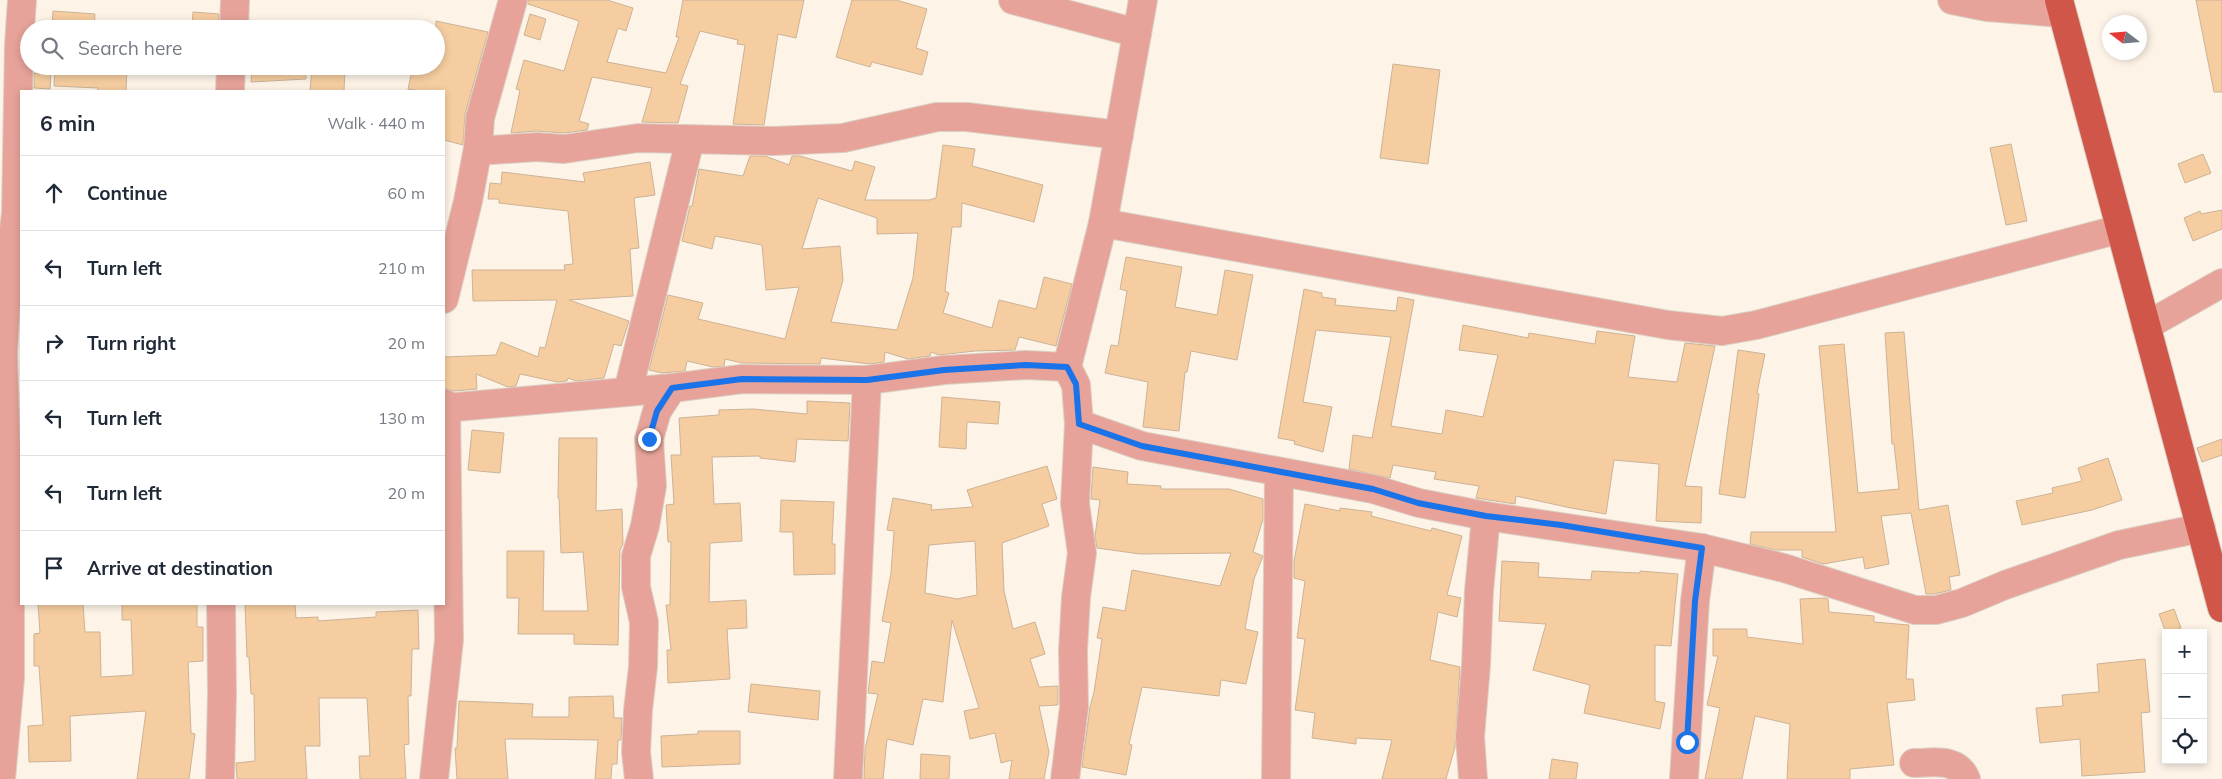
<!DOCTYPE html>
<meta charset="utf-8">
<style>
:root{--surface:#fff;--page:#f6f6f7;--text:#1f2937;--muted:#747a83;--line:#e0e1e3}
body{margin:0;font-family:Mulish,sans-serif;background:var(--page);color:var(--text)}
.controls{position:absolute;right:15px;bottom:15px;display:grid;overflow:hidden;border-radius:0px;box-shadow:0 2px 8px #0003}
.controls button{width:45px;height:45px;display:grid;place-items:center;padding:0;border:0;border-bottom:1px solid var(--line);background:var(--surface);color:var(--text);font:25px sans-serif}
.compass{position:absolute;left:2102px;top:15px;width:45px;height:45px;border-radius:50%;background:var(--surface);box-shadow:0 2px 8px #0003;rotate:286deg}
.stop{position:absolute;width:15px;height:15px;margin:-11px;border:4px solid #1a73e8;border-radius:50%;background:#fff}
.stop.end{background:#1a73e8;border-color:#fff;box-shadow:0 1px 5px #0008}
.list{margin:0;padding:0;list-style:none}
h2{display:flex;justify-content:space-between;align-items:center;height:65px;margin:0;padding:0 20px;font-size:21px}
h2 small{font-size:16px;font-weight:400;color:var(--muted)}
.list li{display:grid;grid-template-columns:32px 1fr auto;gap:15px;align-items:center;box-sizing:border-box;height:75px;padding:0 20px;border-top:1px solid var(--line)}
.list b{display:block;font-size:19px;white-space:nowrap}
.list em{font-size:16px;font-style:normal;color:var(--muted)}
.icon{flex:none;width:28px;height:28px;fill:none;stroke:currentColor;stroke-width:2;stroke-linecap:round;stroke-linejoin:round}
.map{position:relative;flex:none;width:2222px;height:779px;overflow:hidden}
.search{position:absolute;background:var(--surface);box-shadow:0 2px 8px #0003;left:20px;top:20px;width:425px;height:55px;display:flex;align-items:center;gap:12px;box-sizing:border-box;padding:0 18px;border-radius:28px;color:var(--muted);font-size:19px}
.panel{position:absolute;background:var(--surface);box-shadow:0 2px 8px #0003;left:20px;top:90px;width:425px;height:515px;border-radius:0px}
.map>svg:first-child{display:block}
.building{fill:#f5cda0;stroke:#ccb397;fill-rule:evenodd}
.lines{fill:none;stroke-linecap:round;stroke-linejoin:round}
.minor-casing{stroke:#dad0c4;stroke-width:30}
.major-casing{stroke:#dad0c4;stroke-width:30}
.minor{stroke:#e7a399;stroke-width:28}
.major{stroke:#d0564a;stroke-width:28}
.route{stroke:#1a73e8;stroke-width:6}
</style>
<div class="map">
<svg width="2222" height="779" viewBox="0 0 2222 779">
<rect width="100%" height="100%" fill="#fdf3e7"/>
<g class="building">
<path d="M528 0H607L633 8 626 31 618 28 607 62 666 73 679 37H676L683 0H804L796 38 778 34 764 125 733 124 745 45 737 44 738 40 700 31 680 84 688 86 678 123 642 122 652 88 592 77 579 121 589 124 587 130 563 133 536 131 511 133 520 90 516 89 524 60 564 71 579 21 528 4Z"/>
<path d="M852 0H896L927 9 916 48 928 52 922 75 872 62 870 67 836 57Z"/>
<path d="M2196 0H2222V92H2214Z"/>
<path d="M53 11 95 14 94 29H52Z"/>
<path d="M193 12 219 14 218 29H192Z"/>
<path d="M530 14 546 19 540 40 524 35Z"/>
<path d="M436 21 488 32 465 114 463 145 444 140V91H420L408 89 413 66H436Z"/>
<path d="M1393 64 1440 70 1428 164 1380 158Z"/>
<path d="M55 66H127L126 91H98V88L54 86Z"/>
<path d="M252 66H306V79L251 82Z"/>
<path d="M312 67 345 69 344 91H310Z"/>
<path d="M34 73 51 74 50 89 34 88Z"/>
<path d="M2011 144 2027 221 2006 225 1990 148Z"/>
<path d="M943 145 975 149 972 166 1043 185 1034 222 962 203 961 227H952L945 291 949 293 943 313 992 328 999 300 1036 309 1044 277 1072 284 1056 346 1019 337 1015 350 975 351 939 355 931 352 930 356 908 359 885 352 884 362 870 364 821 358 820 364 742 363 725 359 724 366 713 367 687 361 685 371 662 373 649 370 668 295 703 303 698 319 785 339 799 287 766 290 762 245 715 236 712 249 682 241 690 206H692L699 169 743 176 750 156H765L789 165 792 156H800L852 171 855 161 875 167 865 200H929L936 198ZM818 198 877 218V234L918 233 913 278 897 330 831 322 843 280 840 246 802 249Z"/>
<path d="M2203 154 2211 173 2185 183 2178 164Z"/>
<path d="M650 162 655 195 634 198 639 248 630 249 633 296 569 300 629 321 621 346 614 344 604 378 576 381 568 378 567 381 557 382 520 374 516 386 508 387 476 374 477 389 454 391 444 388V357L496 355 501 342 538 357 540 347 545 348 557 300 473 301 472 270H565L564 265 573 264 568 211 499 203V199H488L490 183 501 184 502 172 585 182 583 173Z"/>
<path d="M2222 210V229L2193 241 2184 218 2200 211 2201 214Z"/>
<path d="M1126 257 1182 267 1175 307 1217 315 1225 270 1253 275 1237 360 1191 351 1187 372H1185L1179 431 1143 427 1148 382 1105 373 1111 345 1118 346 1127 291 1120 289Z"/>
<path d="M1304 289 1322 293V297L1336 299 1335 305 1396 311 1398 297 1414 300 1391 426 1442 434 1446 410 1483 417 1498 355 1459 350 1463 325 1528 338 1529 333 1595 344 1597 331 1635 336 1628 377 1677 382 1685 343 1715 346 1685 486 1702 487 1701 523 1656 521 1659 464 1614 460 1606 514 1571 508 1516 496 1515 504 1476 498 1479 486 1434 479 1436 472 1393 465 1390 478 1349 469 1353 435 1372 438 1391 337 1316 330 1303 402 1332 407 1323 452 1294 444 1295 441 1278 438Z"/>
<path d="M1904 332 1919 510 1948 505 1960 575 1949 577 1951 590 1934 594H1926L1911 513 1881 516 1889 564 1865 569 1863 557 1823 564 1802 557V550H1775L1750 544 1751 532H1836L1819 346 1844 344 1858 493 1899 489 1894 444H1892L1885 333Z"/>
<path d="M1738 350 1765 354 1757 393 1759 394 1745 498 1719 494Z"/>
<path d="M942 397 1000 402 998 424 967 422 966 449 939 447Z"/>
<path d="M807 401 850 403 848 441 797 439 795 462 760 458V456L712 457 714 504 740 503 742 541 710 543 709 602 746 600 747 628 727 629 730 679 668 683 667 650H671L666 605H670L671 542H668L666 505 674 504 671 455H681L679 418 719 415V410L753 409 807 414Z"/>
<path d="M472 430 504 433 500 473 468 470Z"/>
<path d="M559 438H597L596 511 622 509 623 544 620 550 618 645 574 644V634H518L519 598H507V551H544L543 611H588L583 552 561 553 559 498H558Z"/>
<path d="M2222 439V455L2202 462 2197 448Z"/>
<path d="M2108 458 2122 500 2092 510 2022 525 2016 501 2053 493 2052 488 2082 481 2078 468Z"/>
<path d="M1047 466 1057 499 1042 504 1049 526 1002 543 1004 591 1013 629 1035 622 1045 654 1030 659 1039 687 1058 686V705L1039 706 1049 752 1044 779H1009L1012 760 1001 763 995 733 970 739 964 711 979 708 952 620 943 702 923 699 913 745 887 739 883 779H864L865 749 878 694 868 693 872 661 884 663 891 623 882 621 891 573 894 531 887 530 893 498 932 505 931 510 973 507 967 490ZM975 541 977 595 957 599 925 593 929 545Z"/>
<path d="M1093 467 1128 472 1127 484 1161 486V489H1229L1263 499V519L1253 552 1263 556 1254 579 1245 629 1258 632 1246 684 1221 680 1219 696 1142 687 1129 744 1132 745 1126 775 1082 767 1090 707 1094 692 1102 639 1097 638 1103 607 1125 611 1132 570 1220 586 1231 553 1140 554 1097 548 1095 536 1100 500 1091 499Z"/>
<path d="M781 500 834 502 832 544H835V574L794 575 793 532H780Z"/>
<path d="M1305 504 1340 511V508L1372 512 1371 516 1431 531 1432 528 1462 536 1447 595 1461 598 1457 617 1438 612 1430 660 1460 667 1455 747 1446 779H1382L1392 740 1356 738V744L1312 738 1315 713 1295 710 1305 639 1297 638 1305 581 1294 578V561Z"/>
<path d="M1502 561 1539 563 1538 577 1591 580 1592 571 1640 573V571L1678 574 1671 646 1655 645V701L1665 703 1660 729 1584 713 1590 685 1533 670 1546 624 1499 621Z"/>
<path d="M1825 598 1828 599 1829 612 1874 616V622L1909 625 1906 679H1913L1915 700 1887 703 1894 765 1850 769V779H1787L1790 724 1755 716 1742 779H1705L1720 708 1707 705 1718 656H1713V629H1747V637L1803 644 1800 599Z"/>
<path d="M38 604H83L85 632H100L101 677 133 675 131 620H122V604H197V627H203V661L188 662 191 733 195 734 189 779H137L146 711 70 716 71 761 29 762 28 726 43 725 39 666H34V634L40 633Z"/>
<path d="M245 604H295L296 618 318 617V621L376 617V612L418 610 419 649H412L411 696H408L409 744 404 745 406 779H360L359 756H370L367 698H319L320 746H305L307 779H237L236 763 255 761 254 694H251L249 657H247Z"/>
<path d="M2174 609 2181 628 2166 633 2159 614Z"/>
<path d="M2145 659 2150 712 2141 713 2145 772 2082 776 2080 739 2040 743 2036 708 2063 706 2062 695 2099 692 2097 664Z"/>
<path d="M751 684 820 691 818 720 748 712Z"/>
<path d="M613 696 614 718H622L621 740H618L617 764H612L611 779H595L598 740 531 739H505L508 779H457L455 748H457L459 701 533 704 532 717H569V697Z"/>
<path d="M698 731H740V764L662 767 661 736 698 734Z"/>
<path d="M921 754 950 756 949 779H920Z"/>
<path d="M1552 759 1578 763 1576 779H1549Z"/>
</g>
<g class="lines">
<defs>
<g id="minor">
<path d="M1013 0 1137 33"/>
<path d="M1952 0 1987 7 2062 13"/>
<path d="M234 29 235 0"/>
<path d="M230 91 231 66"/>
<path d="M478 148 491 150 537 147 564 149 638 138 774 141 843 138 937 117H967L1119 135"/>
<path d="M1103 223 1668 325 1722 331 1756 325 2120 229"/>
<path d="M444 299 468 201 478 148 480 118 513 0"/>
<path d="M2146 326 2222 283"/>
<path d="M628 391 690 140"/>
<path d="M444 408 672 388 742 379 867 380 944 370 1026 365 1067 367"/>
<path d="M1079 424 1142 446 1373 489 1419 503 1486 516 1702 548 1784 568 1915 610H1936L1962 603 2005 585 2119 545 2201 528"/>
<path d="M1914 763C1933 763 1957 757 1966 779"/>
<path d="M1 779 10 678V579L3 353 7 286 16 213 19 45 22 0"/>
<path d="M220 779 222 694 221 604"/>
<path d="M434 779 449 640 446 408 444 403"/>
<path d="M639 779 636 752 638 710 643 667 644 622 636 587V556L645 526 652 486 649 439 657 411 672 388"/>
<path d="M848 779 867 380"/>
<path d="M1065 779 1074 707 1073 650 1076 597 1082 553 1075 504 1079 424 1076 385 1067 367 1103 223 1143 0"/>
<path d="M1276 779 1279 472"/>
<path d="M1473 779 1470 737 1476 665 1479 591 1486 516"/>
<path d="M1684 779 1695 601 1702 548"/>
</g>
<path id="major" d="M2059 0 2222 608"/>
</defs>
<use href="#minor" class="minor-casing"/>
<use href="#major" class="major-casing"/>
<use href="#minor" class="minor"/>
<use href="#major" class="major"/>
</g>
<g class="lines">
<path class="route" d="M649 439 657 411 672 388 742 379 867 380 944 370 1026 365 1067 367 1076 384 1079 424 1142 446 1373 489 1418 503 1486 516 1561 525 1702 548 1695 601 1687 742"/>
</g>
</svg>
<div class="controls">
<button>+</button>
<button>−</button>
<button><svg class="icon" aria-label="locate" viewBox="0 0 24 24"><circle cx="12" cy="12" r="6"/><path d="M12 2v4M12 18v4M2 12h4M18 12h4"/></svg></button>
</div>
<svg class="compass" viewBox="-18 -18 36 36"><path d="M0-13l5 13h-10z" fill="#e53935"/><path d="M0 13l5-13h-10z" fill="#747a83"/></svg>
<div class="stop" style="left:1687px;top:742px"></div>
<div class="stop end" style="left:649px;top:439px"></div>
<div class="search"><svg class="icon" aria-label="search" viewBox="0 0 24 24"><circle cx="10" cy="10" r="6"/><path d="M15 15l6 6"/></svg>Search here</div>
<section class="panel">
<h2>6 min<small>Walk · 440 m</small></h2>
<ul class="list">
<li><svg class="icon" aria-label="ahead" viewBox="0 0 24 24"><path d="M12 20V5M6 11l6-6 6 6"/></svg><div><b>Continue</b></div><em>60 m</em></li>
<li><svg class="icon" aria-label="left" viewBox="0 0 24 24"><path d="M17 20v-9H6M10 6l-5 5 5 5"/></svg><div><b>Turn left</b></div><em>210 m</em></li>
<li><svg class="icon" aria-label="right" viewBox="0 0 24 24"><path d="M7 20v-9h11M14 6l5 5-5 5"/></svg><div><b>Turn right</b></div><em>20 m</em></li>
<li><svg class="icon" aria-label="left" viewBox="0 0 24 24"><path d="M17 20v-9H6M10 6l-5 5 5 5"/></svg><div><b>Turn left</b></div><em>130 m</em></li>
<li><svg class="icon" aria-label="left" viewBox="0 0 24 24"><path d="M17 20v-9H6M10 6l-5 5 5 5"/></svg><div><b>Turn left</b></div><em>20 m</em></li>
<li><svg class="icon" aria-label="arrive" viewBox="0 0 24 24"><path d="M6 21V4h12l-3 4 3 4H6"/></svg><div><b>Arrive at destination</b></div></li>
</ul>
</section>
</div>
